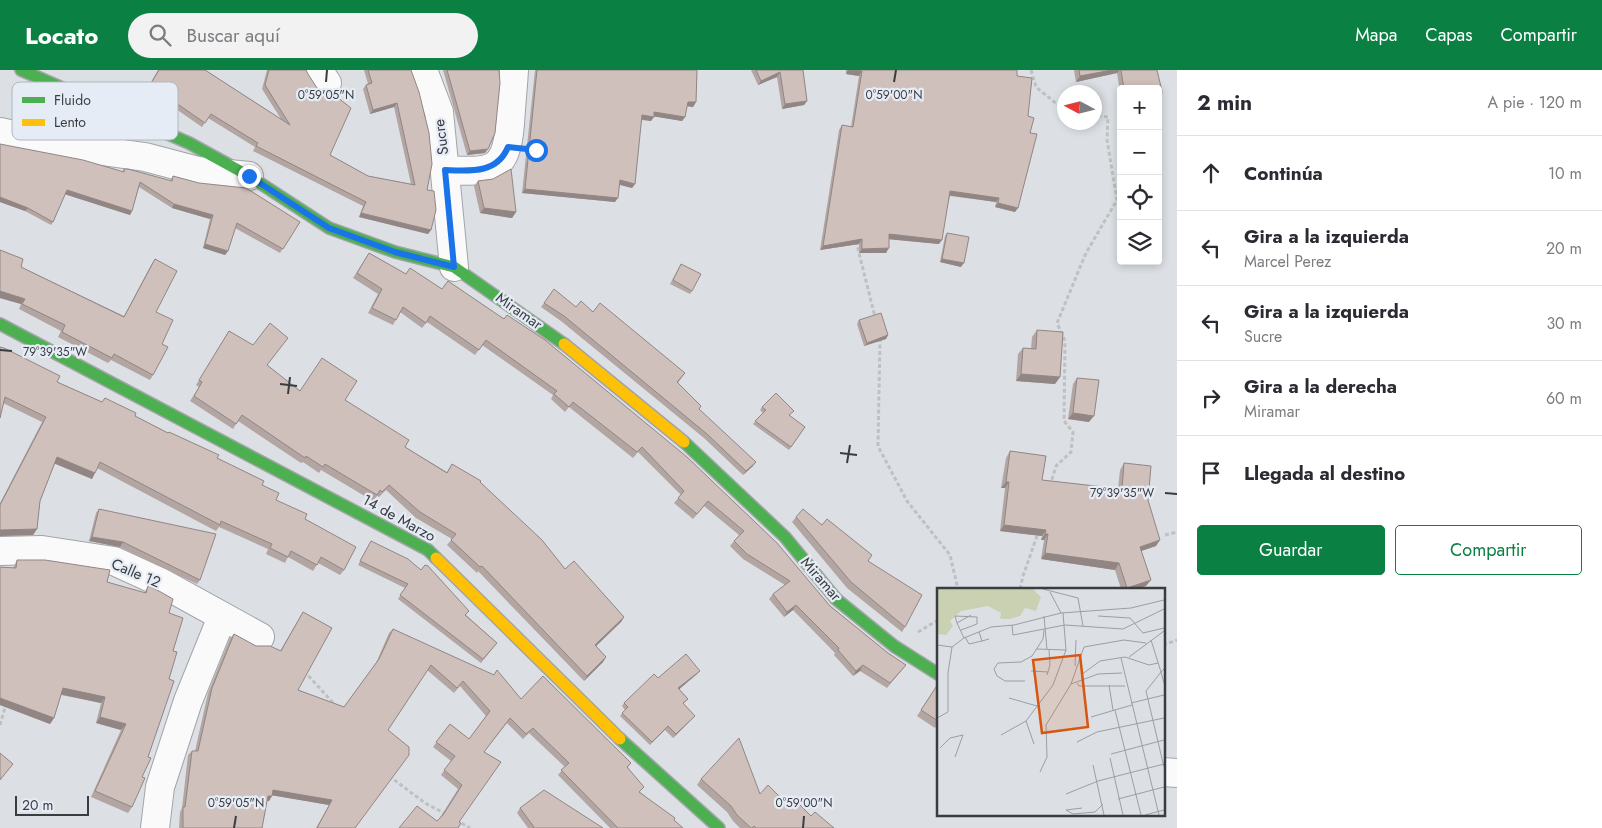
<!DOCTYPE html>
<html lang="es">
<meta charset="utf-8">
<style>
:root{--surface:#fff;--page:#f2f2f3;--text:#2b2b33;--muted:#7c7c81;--line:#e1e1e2;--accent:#0b8043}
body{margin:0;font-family:Jost,sans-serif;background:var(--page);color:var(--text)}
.controls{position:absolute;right:15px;top:15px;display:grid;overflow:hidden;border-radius:5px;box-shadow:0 2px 8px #0003}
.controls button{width:45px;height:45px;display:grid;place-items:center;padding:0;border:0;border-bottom:1px solid var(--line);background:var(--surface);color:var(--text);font:25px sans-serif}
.compass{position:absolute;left:1057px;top:15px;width:45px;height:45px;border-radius:50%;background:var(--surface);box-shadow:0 2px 8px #0003;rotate:277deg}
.scale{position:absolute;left:15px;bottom:12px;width:74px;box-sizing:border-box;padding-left:5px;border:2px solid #3a3c40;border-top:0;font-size:14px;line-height:18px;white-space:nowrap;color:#3a3c40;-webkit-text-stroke:4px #e6ecf5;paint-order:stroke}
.stop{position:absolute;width:15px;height:15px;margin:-11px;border:4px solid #1a73e8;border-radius:50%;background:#fff}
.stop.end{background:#1a73e8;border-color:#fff;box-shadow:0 1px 5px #0008}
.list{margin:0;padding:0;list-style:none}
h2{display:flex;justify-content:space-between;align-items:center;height:65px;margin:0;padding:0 20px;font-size:21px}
h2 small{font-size:16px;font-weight:400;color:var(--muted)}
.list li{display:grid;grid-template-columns:32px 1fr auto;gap:15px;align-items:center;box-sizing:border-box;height:75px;padding:0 20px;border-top:1px solid var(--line)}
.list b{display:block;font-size:19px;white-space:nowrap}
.list p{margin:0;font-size:16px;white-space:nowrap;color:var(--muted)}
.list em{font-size:16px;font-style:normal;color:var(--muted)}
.actions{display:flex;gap:10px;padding:15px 20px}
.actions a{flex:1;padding:11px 0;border:1px solid var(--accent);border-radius:5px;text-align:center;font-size:18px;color:var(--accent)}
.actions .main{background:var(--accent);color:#fff}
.icon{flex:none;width:28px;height:28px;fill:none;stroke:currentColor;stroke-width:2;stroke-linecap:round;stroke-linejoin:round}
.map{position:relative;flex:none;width:1177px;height:758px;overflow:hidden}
header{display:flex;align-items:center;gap:30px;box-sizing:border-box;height:70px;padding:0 25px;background:var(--accent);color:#fff}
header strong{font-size:24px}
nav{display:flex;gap:28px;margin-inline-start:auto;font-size:18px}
.search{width:350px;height:45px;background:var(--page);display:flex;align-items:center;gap:12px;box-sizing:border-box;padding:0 18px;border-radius:28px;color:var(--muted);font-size:19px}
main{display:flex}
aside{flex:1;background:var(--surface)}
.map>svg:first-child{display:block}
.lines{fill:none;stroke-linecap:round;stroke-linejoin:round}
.street-casing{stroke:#a2a4a8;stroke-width:30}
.fast-casing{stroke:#a2a4a8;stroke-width:14}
.slow-casing{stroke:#a2a4a8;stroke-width:14}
.path{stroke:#bfc0c2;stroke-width:3;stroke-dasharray:4 2.5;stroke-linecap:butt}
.street{stroke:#fafafb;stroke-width:28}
.fast{stroke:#4caf50;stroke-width:11}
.slow{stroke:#ffc107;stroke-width:11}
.wall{fill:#b2a5a2}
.shaded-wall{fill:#918684}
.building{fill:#cfc0bc;stroke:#918684}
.route{stroke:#1a73e8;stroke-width:6}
.ticks{fill:none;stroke:#3a3c40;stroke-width:2}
.labels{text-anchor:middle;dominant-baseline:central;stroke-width:4.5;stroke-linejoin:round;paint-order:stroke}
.street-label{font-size:15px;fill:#3a3c40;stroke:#e6ecf5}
.inset-road{fill:none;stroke:#9b9ea2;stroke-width:1}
.view{fill:#d75611;fill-opacity:0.15;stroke:#d75611;stroke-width:2.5}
.inset-edge{fill:none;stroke:#3a3c40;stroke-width:2.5}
.key{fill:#e6ecf5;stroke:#b2b7bf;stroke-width:1}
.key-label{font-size:14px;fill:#3a3c40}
.ticks-label{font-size:12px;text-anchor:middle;fill:#3a3c40;stroke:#e6ecf5;stroke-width:4.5;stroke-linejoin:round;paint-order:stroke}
</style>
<header>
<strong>Locato</strong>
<div class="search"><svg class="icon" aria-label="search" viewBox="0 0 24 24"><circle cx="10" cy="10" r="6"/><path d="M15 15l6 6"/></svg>Buscar aquí</div>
<nav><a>Mapa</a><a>Capas</a><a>Compartir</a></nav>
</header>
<main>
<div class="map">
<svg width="1177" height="758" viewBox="0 0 1177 758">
<rect width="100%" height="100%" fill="#dce0e4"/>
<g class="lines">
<defs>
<g id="street">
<path d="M318 0 327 13"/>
<path d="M423 0 439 42 454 197"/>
<path d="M0 62 58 75 145 87 198 101 249 106"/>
<path d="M445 100C490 102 506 104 510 54 511 36 513 18 514 0"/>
<path d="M0 481 42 480 114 491 162 513 260 567"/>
<path d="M1163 702 1177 703"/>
<path d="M155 758 160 717 188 631 222 547"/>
</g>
<g id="fast">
<path d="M21 0 189 73 249 106 329 158 395 182 454 197 564 274"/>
<path d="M0 254 428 480 436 488"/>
<path d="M684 372 785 467 836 529 894 576 938 604"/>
<path d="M620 669 719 758"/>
</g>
<g id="slow">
<path d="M564 274 684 372"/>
<path d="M436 488 620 669"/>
</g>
</defs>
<use href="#street" class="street-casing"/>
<use href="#fast" class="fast-casing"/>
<use href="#slow" class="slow-casing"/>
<g class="path">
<path d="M1031 0 1036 17 1064 40"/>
<path d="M856 171 875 247"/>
<path d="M880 268 878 376 907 431 950 485 958 519"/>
<path d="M1050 416 1056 396 1071 382 1073 362 1064 351 1065 271 1057 253 1086 183 1117 130 1107 70 1108 47 1094 45"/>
<path d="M1165 465 1177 462"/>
<path d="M1020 519 1023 506 1038 463"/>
<path d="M918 562 938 550"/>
<path d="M1163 575 1177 570"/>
<path d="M304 601 336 636"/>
<path d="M0 655 6 634"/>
<path d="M389 706 425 733 446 744"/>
<path d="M456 750 470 758"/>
</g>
<use href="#street" class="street"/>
<use href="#fast" class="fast"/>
<use href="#slow" class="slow"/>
</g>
<g class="wall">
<path d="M158 0H205L281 49 262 19 267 0H306L330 85 368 106 411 114 394 37 370 44 363 19 366 15 368 14 364 0H411L431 160 428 164 359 147 363 136 253 81 255 77 208 48 202 57 147 19Z"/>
<path d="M443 0H499L485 83 467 85Z"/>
<path d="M535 0H697L696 32 693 37 687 36 685 47 682 51 654 46 651 51 641 50 635 114 632 118 620 115 615 132 522 123Z"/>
<path d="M751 0H803L807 31 804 35 782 39 777 7 758 15Z"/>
<path d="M846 0H1017V6L1028 46 1030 63 1015 142 995 137 996 132 950 126 939 174 889 169 886 183H859V174L820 180 839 60 842 55 851 57 859 6 846 4Z"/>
<path d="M1074 0H1157L1160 40 1158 43V19H1121V28L1117 3 1076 12Z"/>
<path d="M124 99 170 111 173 106 300 152 280 183 235 158 228 181 225 185 203 178 210 149 172 138 139 117 132 141 130 145 65 124 53 152 51 155 25 141 0 132 122 102Z"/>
<path d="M493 109 516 142 512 148 480 143 474 116 478 111Z"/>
<path d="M947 163 961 197 940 192 945 166Z"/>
<path d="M0 180 21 197 124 246 151 195 155 189 156 242 162 274 153 305 150 310 111 290 108 293 58 267 61 261 19 239 21 234 0 228Z"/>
<path d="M369 183 405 204 442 219 504 249 830 536 888 583 906 595 902 600 887 618 860 601 853 606 834 585 835 583 793 540 784 547 769 529 773 524 785 515 743 489 730 476 739 465 704 436 693 449 674 433 681 425 638 382 633 388 569 337 565 342 551 329 553 325 482 275 475 285 427 252 422 258 400 242 393 255 368 243 378 224 353 208Z"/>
<path d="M681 194 692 221 690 224 670 214Z"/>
<path d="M544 233 576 237 593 242 685 303 678 313 699 339 753 396 743 405 704 368 561 251 541 237Z"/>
<path d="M859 250 888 265 886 269 864 276 857 254Z"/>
<path d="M1037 260 1060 307 1055 314 1016 311 1018 284 1023 278 1031 279 1032 267Z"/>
<path d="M229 261 267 295 300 321 345 330 405 377 447 402 452 394 480 412 565 499 624 547 621 552 596 576 606 587 603 592 584 611 478 501 477 503 447 475 452 469 416 448 386 420 379 427 377 426 373 431 321 400 319 403 303 392 301 393 238 351 233 359 190 331 199 317 196 315Z"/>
<path d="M0 277 57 312 102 332 105 328 135 346 217 388 262 415 276 430 305 449 344 500 340 505 318 493 313 501 288 487 285 493 266 484 268 479 219 457 216 461 97 398 92 409 55 393 40 431 37 459 33 465 0 466V433L42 352 3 333Z"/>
<path d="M1077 308 1089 352 1068 349 1073 314Z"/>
<path d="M762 337 790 346 805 357 789 380 753 354 763 343 760 340Z"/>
<path d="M1010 381 1042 410 1118 419 1120 400 1124 393 1148 430 1156 476 1141 481 1146 516 1136 519H1121L1115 500 1041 489 1044 470H1041L1042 466 1000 461 1005 418H1001L1006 388Z"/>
<path d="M99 439 200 510 197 514 120 477 89 471 96 443Z"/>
<path d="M796 447 822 455 905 557 902 562 847 518 792 452Z"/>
<path d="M371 471 466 545 497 573 481 593 398 529 405 518 358 495Z"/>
<path d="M17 490 107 512 144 523 148 516 169 543 173 581 142 707 132 737 128 743 91 727 121 660 96 653 101 633 61 625 54 648 50 654 0 635V497L13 498Z"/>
<path d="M303 542 298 620 344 637 376 593 389 563 393 559 521 629 631 693 628 697 640 722 683 758H610L558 705 565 697 529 663 523 669 507 653 484 682 501 692 437 751 441 746 458 719 441 705 451 691 433 677 450 654 469 669 486 646 460 616 454 623 427 600 388 660 355 758H316L329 735 272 725 269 731H267L262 758H179L180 742 182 738 188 685 192 681H195L208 623 230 568 234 564 256 576 280 581Z"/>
<path d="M697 604 679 619 688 629 683 634 692 649 673 668 665 660 650 675 620 646 625 640 622 636 624 633 658 608Z"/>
<path d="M938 614V653L935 658 917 646Z"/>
<path d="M701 709 760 724 787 734 834 758H740L733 751 727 742 697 715Z"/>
<path d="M520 738 603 758H528L517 743Z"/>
</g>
<g class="shaded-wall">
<path d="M848 0H853L862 1 859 6 846 4Z"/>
<path d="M1112 0H1120L1117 3 1076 12 1080 6Z"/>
<path d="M780 2 777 7 758 15 761 11Z"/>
<path d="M807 31 804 35 782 39 785 34Z"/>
<path d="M688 32H696L693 37 685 36Z"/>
<path d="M397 33 394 37 370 44 373 40Z"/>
<path d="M654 42 685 47 682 51 651 46Z"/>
<path d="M642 45 654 47 651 51 639 49Z"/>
<path d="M488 79 485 83 467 85 470 81Z"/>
<path d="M620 110 635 114 632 118 617 114Z"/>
<path d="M525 119 618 128 615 132 522 123Z"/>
<path d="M67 120 132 141 130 145 64 124Z"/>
<path d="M950 121 999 128 996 132 947 125Z"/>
<path d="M0 127 28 138 25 141 0 132Z"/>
<path d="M998 133 1018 138 1015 142 995 137Z"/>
<path d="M174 134 213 145 210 149 172 138Z"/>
<path d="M484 138 516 142 512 148 480 143Z"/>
<path d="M361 143 431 160 428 164 359 147Z"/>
<path d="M889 164 942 170 939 174 886 169Z"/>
<path d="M862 169 859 174 820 180 823 176Z"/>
<path d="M205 174 228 181 225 185 203 178Z"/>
<path d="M889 178 886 183H859L862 179Z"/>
<path d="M942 189 964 193 961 197 940 192Z"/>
<path d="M0 221 25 229 21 234 0 228Z"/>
<path d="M888 265 886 269 864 276 867 273Z"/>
<path d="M1021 304 1060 307 1055 314 1016 311Z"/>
<path d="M1073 343 1094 346 1089 352 1068 349Z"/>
<path d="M57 387 95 403 92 409 53 393Z"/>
<path d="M756 392 753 396 743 405 746 401Z"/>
<path d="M1006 412H1009L1005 418H1001Z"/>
<path d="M1004 455 1046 460 1042 466 1000 461Z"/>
<path d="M37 459 33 465 0 466V460Z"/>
<path d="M1045 464H1048L1044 470H1041Z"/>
<path d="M92 467 123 472 120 477 89 471Z"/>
<path d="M1160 470 1156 476 1135 483 1140 477Z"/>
<path d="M1045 483 1119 493 1115 500 1041 489Z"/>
<path d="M1151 510 1146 516 1136 519H1126L1127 518Z"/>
<path d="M796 535 793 540 784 547 787 542Z"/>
<path d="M624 547 621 552 592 580 595 575Z"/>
<path d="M606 587 603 592 584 611 587 606Z"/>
<path d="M863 595 860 601 853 606 856 601Z"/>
<path d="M700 601 697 604 676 622 678 618Z"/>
<path d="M63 618 105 627 101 633 59 624Z"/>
<path d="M0 628 54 648 50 654 0 635Z"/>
<path d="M695 646 673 668 676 664Z"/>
<path d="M100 647 126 654 121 660 96 653Z"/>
<path d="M273 720 332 730 329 735 270 725Z"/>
<path d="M268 726H272L269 731 264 730Z"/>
</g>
<g class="building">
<path d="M159 0H205L290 55 265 15 269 0H306L308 4 317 18 328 28 333 24 351 38 330 85 368 106 415 115 397 33 373 40 366 15 372 13 368 0H411L419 22 429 63 432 94 427 120 434 121 436 140 431 160 361 143 366 132 256 76 258 73 211 44 205 53 150 15Z"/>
<path d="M447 0H499L500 13 495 63 488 79 470 81Z"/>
<path d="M537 0H697L696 32H688L685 47 654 42V47L642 45 635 114 620 110 618 128 525 119Z"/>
<path d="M756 0H803L807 31 785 34 780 2 761 11Z"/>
<path d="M853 0H1017V6L1032 8 1028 46 1034 48 1030 63 1037 64 1018 138 998 133 999 128 950 121 942 170 889 164V178L862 179V169L823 176 842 55 853 57 862 1Z"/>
<path d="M1079 0H1112L1080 6Z"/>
<path d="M1121 0H1157L1162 21 1160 40H1158V19H1124Z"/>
<path d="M0 74 83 90 124 102V99H128L172 111 173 106 199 113 246 118 300 152 283 179 237 153 228 181 205 174 213 145 174 134 140 112 132 141 67 120 53 152 28 138 0 127Z"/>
<path d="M511 99 516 142 484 138 478 111 493 109Z"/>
<path d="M947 163 969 167 964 193 942 189Z"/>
<path d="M0 180 23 189 21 197 124 247 155 189 177 201 156 242 173 250 162 274 168 277 153 305 114 284 112 288 62 262 65 255 22 234 25 229 0 221Z"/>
<path d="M369 183 406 204 410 198 442 219 448 211 504 249 507 245 545 270 687 387 777 473 830 536 888 583 906 595 890 613 863 595 856 601 838 580 839 578 796 535 787 542 773 524 790 511 747 484 734 471 744 461 708 431 697 444 678 428 684 421 642 377 637 382 573 332 569 337 554 324 557 321 486 270 479 280 430 246 426 253 403 237 396 250 372 238 382 219 357 203Z"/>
<path d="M681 194 701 204 692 221 673 210Z"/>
<path d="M554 219 576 237 581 231 593 242 600 233 685 303 677 312 701 336 699 339 756 392 746 401 707 364 564 246 544 233Z"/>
<path d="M881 243 888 265 867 273 859 250Z"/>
<path d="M270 253 288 268 267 295 300 321 322 288 357 311 345 330 409 370 405 377 447 403 452 394 481 411 480 412 542 470 565 499 574 491 624 547 595 575 606 587 587 606 482 496 480 497 451 470 456 464 420 442 389 415 382 422 380 420 377 425 325 394 323 397 306 386 305 388 242 345 236 354 194 326 202 312 199 310 229 261 253 275Z"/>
<path d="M1037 260 1063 262 1060 307 1021 304 1023 278 1036 279Z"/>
<path d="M0 277 4 278 60 306 57 312 102 332 105 328 136 343 135 346 168 363 169 362 219 385 217 388 264 411 262 415 279 423 276 430 307 444 305 449 356 477 344 500 321 487 317 495 291 481 288 487 270 478 272 474 221 451 220 455 100 392 95 403 57 387 40 431 37 459 0 460V435L46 347 5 327 0 348Z"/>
<path d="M1077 308 1099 310 1094 346 1073 343Z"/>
<path d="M776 323 794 341 789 345 805 357 791 377 755 351 766 340 762 337Z"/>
<path d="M1010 381 1046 386 1042 410 1122 419 1124 393 1151 396 1148 430 1160 470 1140 477 1151 510 1127 518 1119 493 1045 483 1048 464H1045L1046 460 1004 455 1009 412H1006Z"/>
<path d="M99 439 216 464 200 510 123 472 92 467Z"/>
<path d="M803 439 822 455 827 449 872 485 868 491 922 525 905 557 851 512 796 447Z"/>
<path d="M371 471 408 489 421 500 425 495 428 496 469 541 465 545 497 573 483 589 400 525 408 514 360 491Z"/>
<path d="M17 490H45L110 500 107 512 146 523 148 516 159 521 173 529 169 543 183 548 173 581 177 582 169 609 174 611 148 687 151 688 142 707 145 708 132 737 95 721 126 654 100 647 105 627 63 618 54 648 0 628V497L16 498Z"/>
<path d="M303 542 332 558 298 620 344 637 379 589 393 559 494 605 497 600 521 629 543 606 631 693 627 697 644 717 639 722 675 748 674 750 683 758H618L561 700 569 693 533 658 526 664 510 648 484 682 501 692 459 752 461 753 458 758H399L417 736 437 751 443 745 462 715 444 700 455 686 436 672 450 654 469 669 490 641 463 611 457 618 431 595 388 660 409 677V685L355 758H317L332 730 273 720 272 726H268L262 758H183V737H185L192 681H198L212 618 234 564 256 576H270L281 581Z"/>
<path d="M686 584 700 601 678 618 688 629 683 633 695 646 676 664 668 656 652 672 622 643 628 637 624 633 654 604 658 608Z"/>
<path d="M938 614V651L921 640Z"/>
<path d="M739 668 760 724 768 715 787 734 793 728 811 746 815 742 834 758H756L754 756 752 758H751L737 745 731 736 701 709Z"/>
<path d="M0 683 13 694 0 710Z"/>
<path d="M544 720 603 758H533L534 757 520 738Z"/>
</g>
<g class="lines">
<path class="route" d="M249 106 329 158 395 182 454 197 445 100C470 101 497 104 508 77L536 80"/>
</g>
<path class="ticks" d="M326 12 327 0M894 12 896 0M0 280 12 281M280 314 297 316M288 324 290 307M840 383 857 385M847 393 850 375M1165 423 1177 424M234 758 236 746M803 758 804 746"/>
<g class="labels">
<g class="street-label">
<text transform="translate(441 67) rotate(-97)">Sucre</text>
<text transform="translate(519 241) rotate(35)">Miramar</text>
<text transform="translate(399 448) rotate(29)">14 de Marzo</text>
<text transform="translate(136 503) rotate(23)">Calle 12</text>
<text transform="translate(821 509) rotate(49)">Miramar</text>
</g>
</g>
<g transform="translate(937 518)">
<rect width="228" height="228" fill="#dce0e4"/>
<path d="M0 1H96L104 9 99 23 88 20 83 28 73 31H63L64 25 51 18 24 23 13 33 16 38 9 47 0 46Z" fill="#cad1b2"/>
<path class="inset-road" d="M106 1 141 10 146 38M113 4 124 25M107 28 110 62M161 28 193 30 206 45 227 40M20 35 34 27M75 37 76 47 128 37 186 41 227 21M24 42 40 36V29L18 28 20 35 27 50M42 44 45 53 52 51M28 49 32 56 45 53M214 52 224 84 209 103 227 179M0 57 15 59M99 61 129 62M192 69 227 43M184 70 222 227M138 78 139 52M227 81 224 84 227 95M94 83 111 84M110 87 113 77 112 62M144 87 163 73 188 69 212 77 221 75M88 93H68L60 88 57 81 61 75 84 74 95 68 106 51 107 42M140 95 142 98H188M134 96 161 86 185 85M172 97 176 122M72 110 100 118M194 115 227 107M178 122 204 227M154 129 195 117M0 130 11 124V85L15 59 27 50 54 39 77 37 124 25 194 20 227 12M89 133 97 156M64 147 89 133 116 97 129 62 126 25M140 154 160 144 227 130M3 160 13 150 26 147 18 169M174 166 227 152M173 170 186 227M156 177 167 227M103 184 110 169 109 137 134 96 147 59 187 52 209 55M129 206 161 193 227 176M181 211 227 199M145 220 129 222 136 226 158 224 166 216M208 227 227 222"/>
<path class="view" d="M143 67 151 139 105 145 96 72Z"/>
<rect width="228" height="228" class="inset-edge"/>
</g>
<rect x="12" y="12" width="166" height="58" rx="8" class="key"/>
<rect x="22" y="27" width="23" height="6" fill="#4caf50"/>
<rect x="22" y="49" width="23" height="7" fill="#ffc107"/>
<g class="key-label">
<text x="54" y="35">Fluido</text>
<text x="54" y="57">Lento</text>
</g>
<g class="ticks-label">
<text x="326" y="29">0°59'05"N</text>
<text x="894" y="29">0°59'00"N</text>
<text x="55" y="286">79°39'35"W</text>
<text x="1122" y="427">79°39'35"W</text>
<text x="236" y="737">0°59'05"N</text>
<text x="804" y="737">0°59'00"N</text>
</g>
</svg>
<div class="controls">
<button>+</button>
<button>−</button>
<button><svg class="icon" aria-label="locate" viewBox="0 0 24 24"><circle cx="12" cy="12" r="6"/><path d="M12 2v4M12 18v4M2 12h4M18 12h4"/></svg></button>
<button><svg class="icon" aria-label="layers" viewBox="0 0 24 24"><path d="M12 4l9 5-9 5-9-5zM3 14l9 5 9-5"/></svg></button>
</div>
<svg class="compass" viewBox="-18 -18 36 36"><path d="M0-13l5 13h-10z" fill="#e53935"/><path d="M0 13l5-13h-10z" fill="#7c7c81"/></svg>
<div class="scale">20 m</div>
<div class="stop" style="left:536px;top:80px"></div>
<div class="stop end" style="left:249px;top:106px"></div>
</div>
<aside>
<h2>2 min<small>A pie · 120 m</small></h2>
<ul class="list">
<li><svg class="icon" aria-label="ahead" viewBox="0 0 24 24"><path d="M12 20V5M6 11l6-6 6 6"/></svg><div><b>Continúa</b></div><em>10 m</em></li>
<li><svg class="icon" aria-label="left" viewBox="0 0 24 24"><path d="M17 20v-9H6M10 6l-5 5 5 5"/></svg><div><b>Gira a la izquierda</b><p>Marcel Perez</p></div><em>20 m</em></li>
<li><svg class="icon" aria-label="left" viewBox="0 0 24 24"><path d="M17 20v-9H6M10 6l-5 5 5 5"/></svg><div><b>Gira a la izquierda</b><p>Sucre</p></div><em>30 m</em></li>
<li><svg class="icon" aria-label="right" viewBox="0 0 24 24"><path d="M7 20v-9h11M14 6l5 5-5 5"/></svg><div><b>Gira a la derecha</b><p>Miramar</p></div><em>60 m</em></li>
<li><svg class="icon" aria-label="arrive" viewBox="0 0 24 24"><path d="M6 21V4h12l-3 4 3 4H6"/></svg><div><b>Llegada al destino</b></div></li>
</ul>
<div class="actions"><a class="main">Guardar</a><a>Compartir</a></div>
</aside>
</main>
